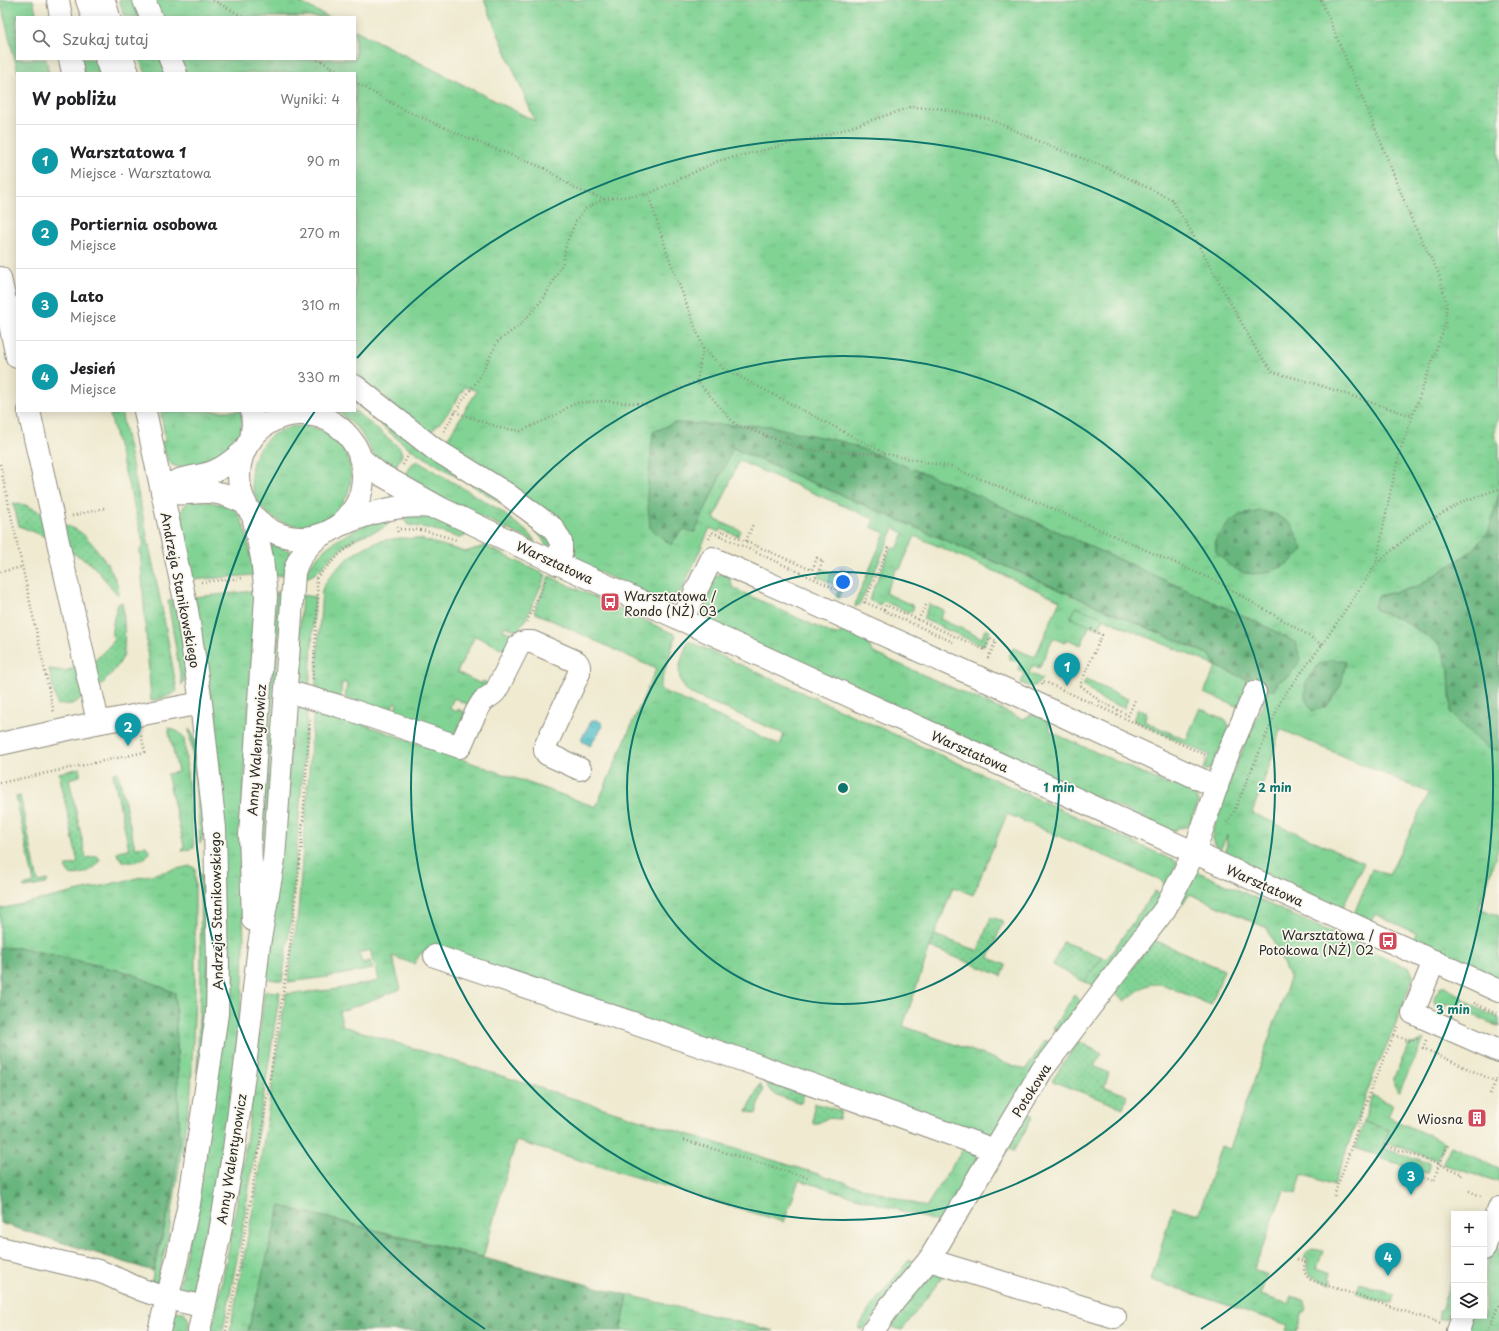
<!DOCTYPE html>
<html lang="pl">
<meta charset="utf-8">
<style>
:root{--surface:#fff;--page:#f2f2f2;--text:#202124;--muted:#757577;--line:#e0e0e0;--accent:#d1495b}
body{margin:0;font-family:"Playpen Sans",sans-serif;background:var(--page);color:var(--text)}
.controls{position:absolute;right:12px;bottom:12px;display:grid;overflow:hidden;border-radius:0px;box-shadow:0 2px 10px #0003}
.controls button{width:36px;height:36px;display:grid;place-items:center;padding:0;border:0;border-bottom:1px solid var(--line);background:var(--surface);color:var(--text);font:20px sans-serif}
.you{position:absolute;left:843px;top:582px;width:14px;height:14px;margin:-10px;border:3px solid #fff;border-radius:50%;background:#1a73e8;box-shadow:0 0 0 6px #1a73e833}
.badge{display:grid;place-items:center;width:26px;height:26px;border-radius:50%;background:var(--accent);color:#fff;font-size:13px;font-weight:700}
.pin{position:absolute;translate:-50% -33px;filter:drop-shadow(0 1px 2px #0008)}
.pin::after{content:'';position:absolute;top:21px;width:14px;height:12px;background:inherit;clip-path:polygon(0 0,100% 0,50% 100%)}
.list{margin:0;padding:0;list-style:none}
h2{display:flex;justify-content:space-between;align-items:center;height:52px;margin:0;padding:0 16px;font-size:17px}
h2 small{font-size:13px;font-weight:400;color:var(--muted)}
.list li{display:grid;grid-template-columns:26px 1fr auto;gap:12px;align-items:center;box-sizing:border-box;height:72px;padding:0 16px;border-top:1px solid var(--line)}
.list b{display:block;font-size:15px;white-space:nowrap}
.list p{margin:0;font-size:13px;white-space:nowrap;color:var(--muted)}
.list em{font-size:13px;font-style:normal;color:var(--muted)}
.icon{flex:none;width:22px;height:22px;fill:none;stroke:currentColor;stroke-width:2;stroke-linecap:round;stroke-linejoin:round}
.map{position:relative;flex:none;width:1499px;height:1331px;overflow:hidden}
.search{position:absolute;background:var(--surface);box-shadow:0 2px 10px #0003;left:16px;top:16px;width:340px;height:44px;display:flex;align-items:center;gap:10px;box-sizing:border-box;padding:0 14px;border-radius:0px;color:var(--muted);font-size:15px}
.panel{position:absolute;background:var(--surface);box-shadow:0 2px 10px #0003;left:16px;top:72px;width:340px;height:340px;border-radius:0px}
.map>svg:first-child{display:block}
.grass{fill:url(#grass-tufts);stroke:#567f60;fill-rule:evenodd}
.forest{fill:url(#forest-firs);stroke:#4a7054}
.park{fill:url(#park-crowns);stroke:#567f60}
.garden{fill:url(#garden-dots);stroke:#567f60}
.water{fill:url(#water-ripples);stroke:#3e767a}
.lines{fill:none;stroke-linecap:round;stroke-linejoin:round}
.minor-casing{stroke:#8d8a7e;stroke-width:24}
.major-casing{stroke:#8d8a7e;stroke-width:24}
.path{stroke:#8d8a7e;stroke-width:2.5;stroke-dasharray:1 3;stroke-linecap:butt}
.minor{stroke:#fff;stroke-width:22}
.major{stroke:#fff;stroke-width:22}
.ring{fill:none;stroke:#0f766e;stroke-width:2}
.labels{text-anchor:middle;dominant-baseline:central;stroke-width:3.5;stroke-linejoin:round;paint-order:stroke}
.street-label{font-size:13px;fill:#2b2b2b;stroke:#fbf7ec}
.poi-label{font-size:13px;fill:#2b2b2b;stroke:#fbf7ec;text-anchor:end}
.centre{fill:#0f766e;stroke:#fbf7ec;stroke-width:2}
.ring-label{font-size:12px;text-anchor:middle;font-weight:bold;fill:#0f766e;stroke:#fbf7ec;stroke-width:3.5;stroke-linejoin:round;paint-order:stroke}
</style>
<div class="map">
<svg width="1499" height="1331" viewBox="0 0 1499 1331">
<defs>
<pattern id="grass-tufts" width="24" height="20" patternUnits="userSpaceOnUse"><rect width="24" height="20" fill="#81d394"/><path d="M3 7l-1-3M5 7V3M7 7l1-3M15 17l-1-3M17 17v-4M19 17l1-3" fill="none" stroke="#70b580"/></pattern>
<pattern id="forest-firs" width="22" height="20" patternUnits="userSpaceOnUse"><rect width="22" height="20" fill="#68b57e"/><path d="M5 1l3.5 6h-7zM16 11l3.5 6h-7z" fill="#569367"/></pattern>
<pattern id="park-crowns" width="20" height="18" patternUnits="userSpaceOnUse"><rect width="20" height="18" fill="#81d394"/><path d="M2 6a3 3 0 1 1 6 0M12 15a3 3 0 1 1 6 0" fill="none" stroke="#70b580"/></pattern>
<pattern id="garden-dots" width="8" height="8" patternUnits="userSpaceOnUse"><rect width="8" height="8" fill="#81d394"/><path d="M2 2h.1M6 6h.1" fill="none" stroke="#70b580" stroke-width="1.8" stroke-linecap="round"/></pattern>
<pattern id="water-ripples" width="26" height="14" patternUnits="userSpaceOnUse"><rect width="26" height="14" fill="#52c0c8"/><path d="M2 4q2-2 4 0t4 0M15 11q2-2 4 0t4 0" fill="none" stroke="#449ca3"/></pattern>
</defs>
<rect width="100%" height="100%" fill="#fbf7ec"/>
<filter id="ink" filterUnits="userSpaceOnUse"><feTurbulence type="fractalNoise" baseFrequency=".025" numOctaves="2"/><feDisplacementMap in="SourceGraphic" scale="8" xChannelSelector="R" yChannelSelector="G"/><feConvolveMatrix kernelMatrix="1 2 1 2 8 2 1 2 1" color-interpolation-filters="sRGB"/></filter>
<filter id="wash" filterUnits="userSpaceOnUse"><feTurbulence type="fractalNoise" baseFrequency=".012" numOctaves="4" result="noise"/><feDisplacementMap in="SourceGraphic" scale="16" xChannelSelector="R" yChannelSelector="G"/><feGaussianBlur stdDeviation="0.9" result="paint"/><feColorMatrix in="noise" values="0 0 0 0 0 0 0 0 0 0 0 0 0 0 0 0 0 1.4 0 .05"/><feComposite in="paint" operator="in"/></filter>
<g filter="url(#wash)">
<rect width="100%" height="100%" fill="#efead0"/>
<g class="grass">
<path d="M0 0H33L37 17H17V59H46L49 73H18Z"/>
<path d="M119 0H137L145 17H125Z"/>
<path d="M150 0H295L329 17H157Z"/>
<path d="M484 0H1499V417L1494 435 1499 445V493L1489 531 1472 551 1417 587 1378 596 1374 609 1404 621 1439 644 1449 669 1451 713 1491 749 1499 750V846L1479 908 1499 916V980L1413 941 1416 933 1375 914 1371 922 1354 914 1372 869 1389 875 1429 793 1280 729 1272 758 1252 813 1364 863 1342 909 1230 857 1226 852 1227 835 1219 853 1215 845 1212 834 1224 795 1237 762 1268 692 1252 684 1240 705 1236 706 1204 693 1216 666 1076 607 1071 618 1090 625 1081 645 1067 639 1065 643 1053 638 1039 668 1033 665 1029 673 1042 679C1035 688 1031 688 1021 683L1025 674 1018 670 1020 663 1008 658 1013 648 1035 657 1060 600 915 536 900 569 897 568 885 593 914 606 911 613 883 601 880 605 869 600 891 547 897 549 904 533 894 528 860 604 855 607 856 601 885 533 871 527 874 519 739 461 714 519 741 531 738 536 721 529 719 532 710 528 683 588 679 594 670 597V605L573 560C570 550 570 539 567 529L509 485 444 444 477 391 465 387C454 404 444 422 427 434L355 373V73H182L176 59H355V30L535 121ZM674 423 961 488 1259 623 1289 676 1279 681 1272 690 1216 666 1210 655 732 448 695 532 682 530Z"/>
<path d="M80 59H101L105 73H83Z"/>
<path d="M139 59H162L168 73H146Z"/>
<path d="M355 394 549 532 552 550 546 547C541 519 440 468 414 451 393 437 374 418 355 402Z"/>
<path d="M109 411H121L163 613 177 691C168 697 161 699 151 701L140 550 144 544Z"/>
<path d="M161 411H242V422L239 435 228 454 187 470 172 465 168 461 161 442 166 441 161 415Z"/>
<path d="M338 411H355L400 448 402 455 391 475 376 459 359 430Z"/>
<circle cx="301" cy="476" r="50"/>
<path d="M417 461 498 509 532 536 535 542 403 480 412 464Z"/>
<path d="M192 499C200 501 227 504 232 507 247 518 251 558 254 575L191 580 179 518 184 506Z"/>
<path d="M388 514 390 522C385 531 364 533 355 539 347 544 339 550 333 556 323 565 317 576 304 578 317 544 357 529 388 514Z"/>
<path d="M427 514 468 532 465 536 459 538 431 529 408 525 403 518Z"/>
<path d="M401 538 421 539 465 552 485 546 546 575 524 623 523 622 519 631 504 626 503 630 516 635 509 652 475 636 457 672 481 684 483 681 492 686 473 707 454 698 449 708 457 712 458 709 469 715 454 734 393 715 397 703 394 702 390 714 345 698 347 684 342 682 340 702 315 693 322 590C329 572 355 550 374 543 382 540 392 539 401 538Z"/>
<path d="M271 545 291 551 283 576 274 575 270 547Z"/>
<path d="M822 569 838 575 841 569 851 573 839 598 836 597 840 587 818 577Z"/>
<path d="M720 574 728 575 733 588 835 635 848 630 867 640 872 652 1022 719 1033 714 1048 721 1051 732 1171 786 1184 782 1187 784 1186 789 1195 793 1198 803 1189 825 1186 827 1177 828 1174 832 708 623 701 612 700 604 714 577Z"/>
<path d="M549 576 676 635 659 689 780 745 784 734 689 693C672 675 681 663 688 641L1177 862 1169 889 1161 880 1007 814 973 895 953 887 930 947 903 1026 1026 1070 1045 1040 1053 1046 995 1141 429 950 420 954 414 964 392 956 401 989 339 1012 343 1026 632 1117 926 1207 965 1146 980 1154 940 1227 935 1221 799 1180 784 1222 516 1141 483 1257 280 1206 248 1331H230L254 1204 286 994 331 990 379 981 376 968 370 950 359 953 362 963 370 961 373 969 327 977 288 982 298 913 314 705 354 721 596 807 656 669 534 612Z"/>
<path d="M256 591 241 834 244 947 243 984 232 1085 225 1139 215 1197 199 1278 194 1290 190 1293 178 1291 199 1190 218 759 208 677 194 597Z"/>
<path d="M276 592H282L265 840 261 839V834Z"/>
<path d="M302 595 315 597 309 691 296 683Z"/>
<path d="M175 600 187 669 184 681 182 685 168 601Z"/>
<path d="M929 604 944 610 940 619 982 638 985 629 990 631 983 646 923 619Z"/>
<path d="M1086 680 1128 699 1124 708 1100 699 1083 684Z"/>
<path d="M308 703 291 921 282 981 269 979 266 976 295 704Z"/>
<path d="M1200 708 1225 720 1230 726 1211 769 1203 771 1209 755 1133 720 1138 709 1147 713 1144 721 1186 740Z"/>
<path d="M168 728 177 731 184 737 194 848 182 851 184 846 167 774 178 772Z"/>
<path d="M189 729 194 736 205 831 200 844C198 805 195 767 189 729Z"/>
<path d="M190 866 195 868V993L191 1091 168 1237 157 1282 151 1283 172 1198 178 1070 175 993 130 973 23 948H0V909Z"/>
<path d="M1196 871 1409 968 1414 976 1392 1033 1373 1076 1334 1185 1302 1174 1296 1194 1284 1190 1254 1269 1267 1275 1260 1295 1289 1304 1292 1296 1305 1301 1307 1308 1305 1312H1303L1297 1331H1286L1288 1325 1151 1280 1173 1207 1199 1214 1221 1146 1230 1149 1290 979 1267 928 1190 894 1142 956Z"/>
<path d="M200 873 206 884 208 1004 197 1073 201 971Z"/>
<path d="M1155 891 1158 893 1160 902 1094 985 1084 982 1103 957 1107 959Z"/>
<path d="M1441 986H1445L1477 1008 1499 1018V1027L1447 1003 1444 1010 1436 1006 1434 998Z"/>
<path d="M266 991 280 992 242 1232 223 1331H211C238 1219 252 1107 264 993Z"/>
<path d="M1074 995 1081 1002 1058 1032 1053 1028Z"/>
<path d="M1424 1039 1399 1092 1394 1085V1077L1409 1044 1413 1045Z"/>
<path d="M1372 1095 1393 1105 1388 1117 1445 1143 1437 1160 1385 1142 1389 1130 1364 1122Z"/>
<path d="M1029 1112 1033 1116 1014 1151 1008 1149 994 1173 992 1171Z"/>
<path d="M1451 1146 1499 1168V1182L1442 1164Z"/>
<path d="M1383 1148 1430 1163 1427 1173 1380 1158Z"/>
<path d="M1498 1231 1499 1331H1466L1471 1316H1484V1275Z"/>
<path d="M1312 1249 1323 1251 1317 1268 1331 1273 1329 1279 1332 1280 1331 1284C1315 1278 1304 1278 1308 1259L1304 1257 1308 1252Z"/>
<path d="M909 1260 919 1263 863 1330 858 1328 871 1307Z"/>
<path d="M931 1267 947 1271 902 1330 888 1326Z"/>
<path d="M1452 1278 1454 1279C1454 1293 1454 1305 1448 1318L1439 1319V1310H1441Z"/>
<path d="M1360 1283 1394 1295 1392 1304 1356 1293Z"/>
<path d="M628 1295 774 1331H735L727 1329V1331H621Z"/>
<path d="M173 1311 184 1312C189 1318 190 1323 188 1331H168Z"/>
</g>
<g class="forest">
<path d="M674 423 769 426 844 442 961 488 1259 623 1295 642 1301 659 1289 676 1279 681 1273 691 1216 666 1210 655 733 448 695 532 682 530 671 545 650 528 647 494 653 432Z"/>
<path d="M1499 493V750C1480 748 1464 726 1451 713L1449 669 1439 644 1404 621 1374 609 1378 596 1417 587 1472 551 1489 531Z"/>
<path d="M1260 511 1275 514 1292 525 1303 549C1301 552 1298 556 1295 558 1284 569 1254 579 1240 571 1230 567 1223 559 1216 552L1215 540 1230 522 1240 515Z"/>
<path d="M1334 659 1346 662 1341 685 1327 706 1312 711 1305 699 1306 682 1319 664Z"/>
<path d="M0 948H23L130 973 175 993 180 1137 172 1197 153 1271 0 1223Z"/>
<path d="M280 1206 628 1295 621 1331H248Z"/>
</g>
<g class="park">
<path d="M1076 607 1104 618 1099 629 1071 618Z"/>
<path d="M1364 1122 1389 1130 1380 1156 1355 1148Z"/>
</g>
<g class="garden">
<path d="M13 503 25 505 45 514 51 539 19 526Z"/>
<path d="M60 523C67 526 74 528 80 532 93 541 119 577 119 593L117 594 94 567 86 560 65 549Z"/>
<path d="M122 602C124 614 126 645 123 656 118 669 104 681 96 691L91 665 114 641C114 638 113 636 112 634 111 629 116 609 118 604Z"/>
<path d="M78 667 85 697 72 704 57 705 49 669 65 671Z"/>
<path d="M80 768V776L69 779 86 858 97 856 100 859C97 870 80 877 69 874L65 867 67 866 78 863 59 773Z"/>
<path d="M118 772 135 848 146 846 149 849V853C145 861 131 864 122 861L117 854 118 851 129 849 113 773Z"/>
<path d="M20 796 38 882 48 880 46 884 25 888 23 886 34 883 16 797Z"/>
<path d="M991 917 1003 921 989 958 1006 965 1002 976 930 947 935 935 978 951Z"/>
<path d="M1154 940 1224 970 1211 1005 1164 985C1145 981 1139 991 1125 1001L1114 992Z"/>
<path d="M1063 942 1103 957 1084 982 1053 965Z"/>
<path d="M1078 1041 1102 1054 1094 1066 1109 1073 1104 1087 1127 1095 1123 1108 1052 1081Z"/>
<path d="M767 1078 805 1091 801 1103C789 1099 763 1095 767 1078Z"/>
<path d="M760 1084H761V1087L763 1090 756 1114 747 1111Z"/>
<path d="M814 1103 841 1111 839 1119 827 1118 817 1124H813Z"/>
</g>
<path class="water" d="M592 720H597L602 723 603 726 590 746 582 741V737Z"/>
</g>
<g filter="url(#ink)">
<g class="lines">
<defs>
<g id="minor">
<path d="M58 0 61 17"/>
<path d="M144 0 151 17"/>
<path d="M70 59 73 73"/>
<path d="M170 59 176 73"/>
<path d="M0 278 7 310 17 308"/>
<path d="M7 310 17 357"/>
<path d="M355 386 433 448 507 494 553 528 561 542V554L558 564"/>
<path d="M29 411 98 722"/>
<path d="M145 411 187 610 201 703 215 828 218 964 217 1014 189 1204 177 1259 159 1331"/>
<path d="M360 458 378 473 442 509 535 553 1499 991"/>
<path d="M162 490C177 475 199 479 217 470 228 465 236 457 245 450"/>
<path d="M162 490C178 497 192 491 209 492 222 492 233 498 245 503"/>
<path d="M340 525C370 513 402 502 435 508"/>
<path d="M682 620 712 558 1018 695 1217 787"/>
<path d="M286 691 339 706 460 747C466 734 475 711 483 701 488 696 494 695 497 689L519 645 524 642H532L577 662 579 666V673L545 747V751L547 754 580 769"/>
<path d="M0 744 91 724 201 703"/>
<path d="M435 956 751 1063 995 1150"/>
<path d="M1434 961 1413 1013 1499 1051"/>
<path d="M0 1248 98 1271C111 1275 122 1282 135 1287 157 1297 181 1301 204 1307"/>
<path d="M1484 1249 1491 1227 1499 1208"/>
<path d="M929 1260 1115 1317"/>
<path d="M873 1331 890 1306 929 1260 1042 1070 1165 909 1194 853 1226 759 1255 692"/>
<path d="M1458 1331 1463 1316"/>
</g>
<g id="major">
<path d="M87 0 93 17"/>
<path d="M104 0 109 17"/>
<path d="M106 59 111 73"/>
<path d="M123 59 128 73"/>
<circle cx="301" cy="476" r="62"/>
<path d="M251 440 253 424 252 411"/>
<path d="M253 516 262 558 266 596 250 835 253 920"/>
<path d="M199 1331 219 1238 234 1149 245 1067 259 945 274 859 294 573C298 556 308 545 321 535"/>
</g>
</defs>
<use href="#minor" class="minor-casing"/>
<use href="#major" class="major-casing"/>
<g class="path">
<path d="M213 0 244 17"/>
<path d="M1321 0 1380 140 1413 223 1439 274 1447 305 1445 325 1400 451 1388 503 1376 564"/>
<path d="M318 59 341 73"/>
<path d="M355 82 402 109 468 138 546 169 576 189 605 199 648 194 669 258 703 348 723 368 884 453"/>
<path d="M648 194 718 161 830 134 911 107 937 108 987 118 1050 146 1105 167 1171 199 1188 226 1256 349 1273 372 1313 383 1412 416"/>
<path d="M697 381 703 348"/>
<path d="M455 412 501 428 521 431 554 416 575 403 605 401 646 404 697 381 735 424 805 450 886 454 951 467 1042 504 1218 582 1308 635 1322 645"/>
<path d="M444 431 462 401 478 380 498 341 519 326 544 298 563 262 566 244 576 221 585 209 604 199"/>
<path d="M0 464 54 713"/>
<path d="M403 465 409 454"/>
<path d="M72 516 104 508"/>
<path d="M397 527 398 534"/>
<path d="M400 529 422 530 457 540"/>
<path d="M720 536 722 531 812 570 817 558 823 561 815 579"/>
<path d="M709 539 712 532 836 589 835 591"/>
<path d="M746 541 753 524"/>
<path d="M0 572 22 567"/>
<path d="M316 578 340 554 355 542"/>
<path d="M201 582 244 578"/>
<path d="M865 602 953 642"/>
<path d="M864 603 889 547"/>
<path d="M884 610 886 605 985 650 990 638 996 641 988 658 986 657"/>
<path d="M918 620 927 603"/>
<path d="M527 622 546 579"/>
<path d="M1091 629 1102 635 1080 685 1100 701 1128 715"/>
<path d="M313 679 318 596 316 578"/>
<path d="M1042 684 1043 681 1205 755 1204 758"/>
<path d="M1128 716 1135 700"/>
<path d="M0 783 145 752 141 735"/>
<path d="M1227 822 1233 814 1282 698 1322 645 1376 564 1421 526 1464 501 1499 489"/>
<path d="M1474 1003 1499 1015"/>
<path d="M1394 1035 1410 1041 1419 1038"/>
<path d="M1426 1040 1423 1048 1499 1083"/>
<path d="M1490 1094 1499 1074"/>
<path d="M684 1140 809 1178"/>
<path d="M1384 1145 1439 1164 1462 1174 1460 1177"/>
<path d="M1401 1170 1434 1181 1439 1164 1448 1145"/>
<path d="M1469 1191 1483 1197"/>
<path d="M1334 1196 1375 1079 1398 1026"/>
<path d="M1297 1259 1305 1262C1303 1270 1304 1275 1311 1280L1440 1323"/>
<path d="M226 1331 239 1268 261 1138 290 947 301 851 310 718"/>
<path d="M1486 1331 1491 1324 1499 1304"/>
</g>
<use href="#minor" class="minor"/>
<use href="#major" class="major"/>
</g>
</g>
<g class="ring">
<circle cx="843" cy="788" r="216"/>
<circle cx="843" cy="788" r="432"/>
<path d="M485 1329A649 649 0 0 1 315 411M357 358A649 649 0 1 1 1201 1329"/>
</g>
<defs>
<symbol id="bus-square" viewBox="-11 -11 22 22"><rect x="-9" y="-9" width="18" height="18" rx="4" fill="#d1495b" stroke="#fbf7ec"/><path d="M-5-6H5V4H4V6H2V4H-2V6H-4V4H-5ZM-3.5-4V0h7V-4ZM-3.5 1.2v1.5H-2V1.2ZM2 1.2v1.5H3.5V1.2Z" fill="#fff"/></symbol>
<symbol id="building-square" viewBox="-11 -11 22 22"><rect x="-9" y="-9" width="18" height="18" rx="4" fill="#d1495b" stroke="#fbf7ec"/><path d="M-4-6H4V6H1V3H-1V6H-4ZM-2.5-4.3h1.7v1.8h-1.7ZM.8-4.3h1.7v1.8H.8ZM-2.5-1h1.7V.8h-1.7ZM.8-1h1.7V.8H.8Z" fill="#fff"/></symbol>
</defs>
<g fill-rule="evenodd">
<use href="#bus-square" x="599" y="591" width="22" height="22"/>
<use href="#bus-square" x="1377" y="930" width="22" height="22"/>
<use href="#building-square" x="1466" y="1107" width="22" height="22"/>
</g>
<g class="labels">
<g class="street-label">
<text transform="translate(555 562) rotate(25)">Warsztatowa</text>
<text transform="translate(181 590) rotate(79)">Andrzeja Stanikowskiego</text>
<text transform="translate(256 750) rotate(-86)">Anny Walentynowicz</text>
<text transform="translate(970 751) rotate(24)">Warsztatowa</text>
<text transform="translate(1265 885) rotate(24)">Warsztatowa</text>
<text transform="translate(216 911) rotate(-91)">Andrzeja Stanikowskiego</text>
<text transform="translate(1031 1090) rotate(-58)">Potokowa</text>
<text transform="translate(231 1159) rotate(-81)">Anny Walentynowicz</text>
</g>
<g class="poi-label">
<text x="624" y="595" text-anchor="start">Warsztatowa /<tspan x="624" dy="15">Rondo (NŻ) 03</tspan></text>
<text x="1374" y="934">Warsztatowa /<tspan x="1374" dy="15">Potokowa (NŻ) 02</tspan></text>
<text x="1463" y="1118">Wiosna</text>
</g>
</g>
<circle cx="843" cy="788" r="6" class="centre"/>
<g class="ring-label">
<text x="1059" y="792">1 min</text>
<text x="1275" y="792">2 min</text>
<text x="1453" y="1014">3 min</text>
</g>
</svg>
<div class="controls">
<button>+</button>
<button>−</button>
<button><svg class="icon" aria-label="layers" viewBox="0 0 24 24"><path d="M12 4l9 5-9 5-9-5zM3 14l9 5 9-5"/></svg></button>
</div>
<div class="you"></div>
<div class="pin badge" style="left:1067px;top:686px;background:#0f9aa8">1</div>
<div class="pin badge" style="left:128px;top:746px;background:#0f9aa8">2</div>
<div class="pin badge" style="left:1411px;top:1195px;background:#0f9aa8">3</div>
<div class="pin badge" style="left:1388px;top:1276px;background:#0f9aa8">4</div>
<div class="search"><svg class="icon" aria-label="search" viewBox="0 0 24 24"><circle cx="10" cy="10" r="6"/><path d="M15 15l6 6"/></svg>Szukaj tutaj</div>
<section class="panel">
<h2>W pobliżu<small>Wyniki: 4</small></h2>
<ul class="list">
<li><span class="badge" style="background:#0f9aa8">1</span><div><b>Warsztatowa 1</b><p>Miejsce · Warsztatowa</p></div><em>90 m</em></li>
<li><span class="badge" style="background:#0f9aa8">2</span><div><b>Portiernia osobowa</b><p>Miejsce</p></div><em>270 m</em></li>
<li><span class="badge" style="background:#0f9aa8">3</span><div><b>Lato</b><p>Miejsce</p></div><em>310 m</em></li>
<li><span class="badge" style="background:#0f9aa8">4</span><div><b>Jesień</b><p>Miejsce</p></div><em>330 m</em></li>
</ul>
</section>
</div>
